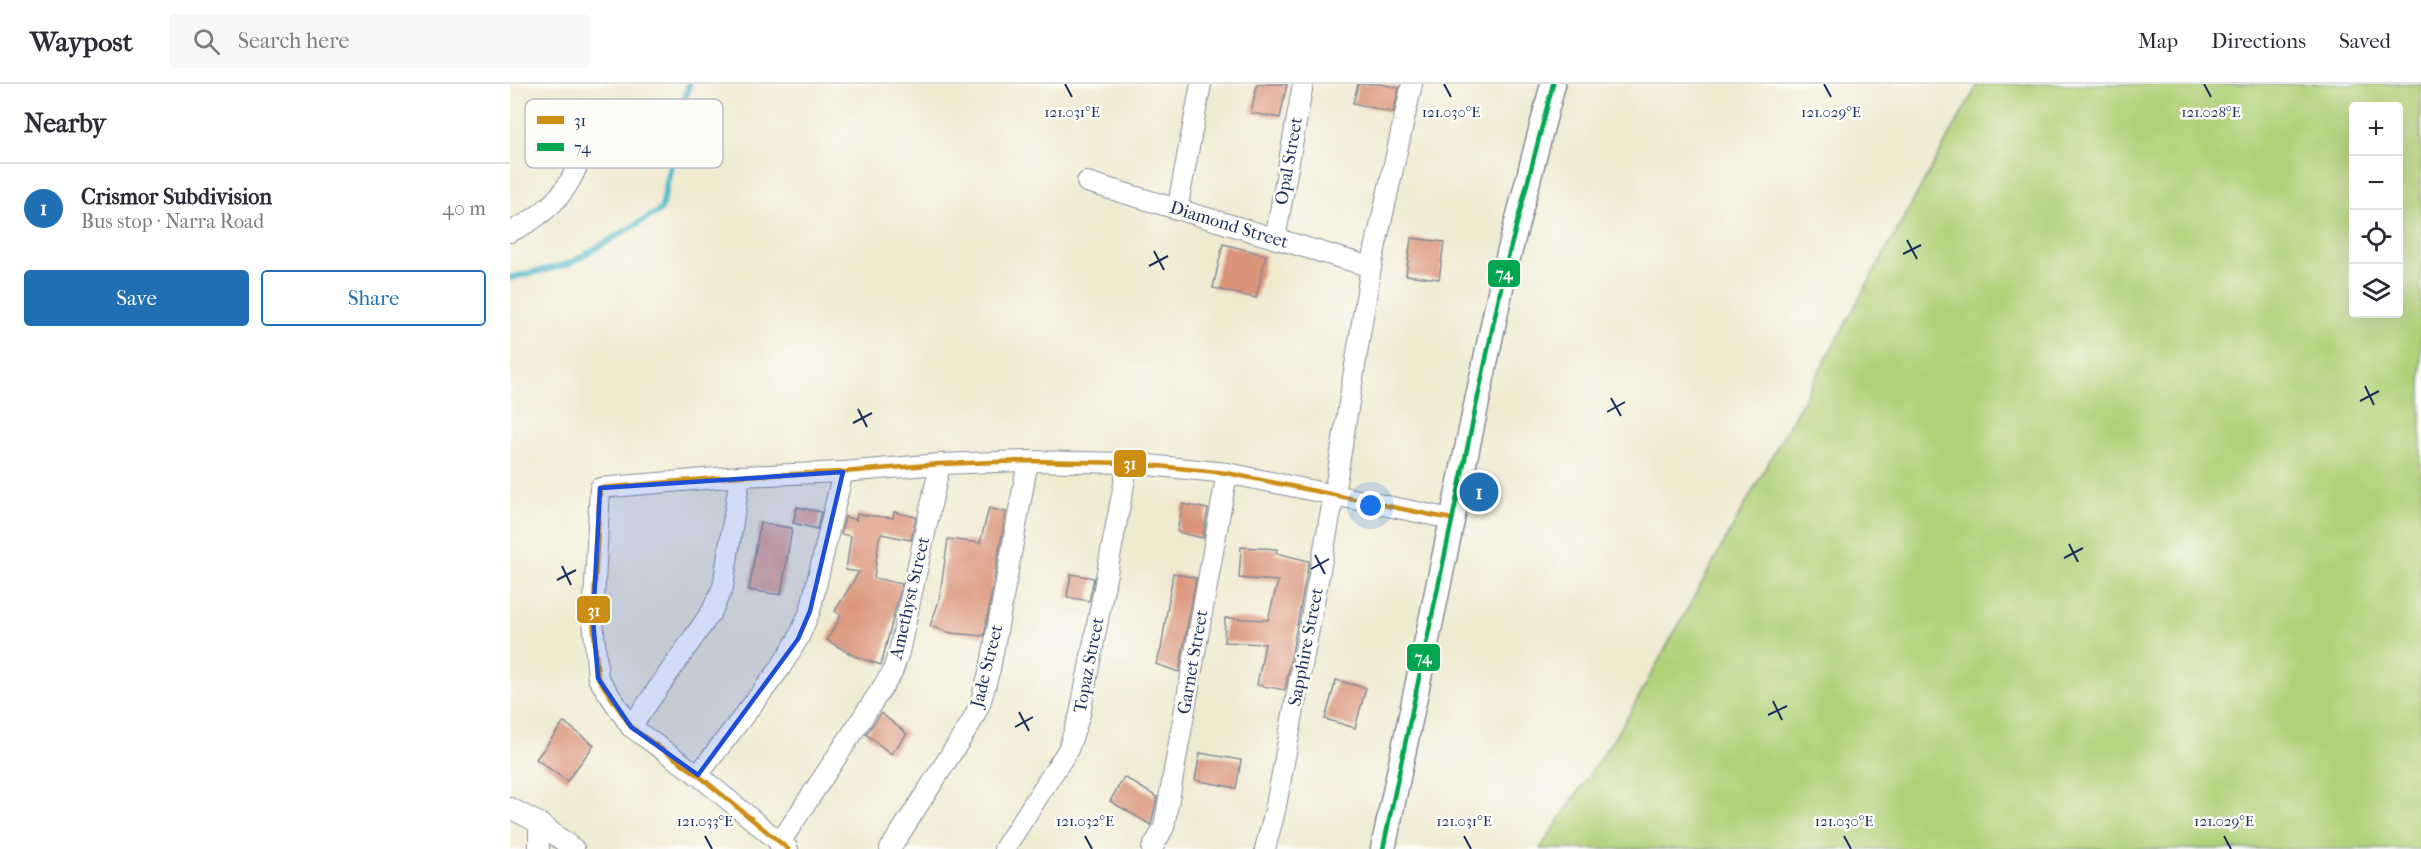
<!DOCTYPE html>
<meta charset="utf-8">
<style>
:root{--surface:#fff;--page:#f7f7f7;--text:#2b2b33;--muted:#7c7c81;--line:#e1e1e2;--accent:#1f6fb2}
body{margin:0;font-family:"IM FELL French Canon",serif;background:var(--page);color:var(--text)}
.controls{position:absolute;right:18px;top:18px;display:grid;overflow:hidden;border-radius:6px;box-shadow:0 6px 24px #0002}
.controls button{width:54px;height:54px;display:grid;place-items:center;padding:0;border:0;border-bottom:2px solid var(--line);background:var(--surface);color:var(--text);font:30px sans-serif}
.you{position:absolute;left:861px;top:422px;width:21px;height:21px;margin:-15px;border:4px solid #fff;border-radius:50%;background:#1a73e8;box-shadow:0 0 0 9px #1a73e833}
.badge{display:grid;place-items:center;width:39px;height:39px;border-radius:50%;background:var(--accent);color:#fff;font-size:20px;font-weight:700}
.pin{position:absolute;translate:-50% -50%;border:3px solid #fff;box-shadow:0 2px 6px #0006}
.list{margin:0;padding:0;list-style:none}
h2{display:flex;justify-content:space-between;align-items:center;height:78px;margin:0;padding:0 24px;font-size:26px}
h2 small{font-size:20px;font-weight:400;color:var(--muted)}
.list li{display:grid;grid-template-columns:39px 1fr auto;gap:18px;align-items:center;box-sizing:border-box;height:90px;padding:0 24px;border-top:2px solid var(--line)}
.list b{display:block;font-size:22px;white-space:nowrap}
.list p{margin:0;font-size:20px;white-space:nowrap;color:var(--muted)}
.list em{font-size:20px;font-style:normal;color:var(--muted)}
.actions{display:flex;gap:12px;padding:18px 24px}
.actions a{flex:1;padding:14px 0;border:2px solid var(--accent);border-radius:6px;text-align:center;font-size:21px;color:var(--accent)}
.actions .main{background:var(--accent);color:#fff}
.icon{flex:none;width:33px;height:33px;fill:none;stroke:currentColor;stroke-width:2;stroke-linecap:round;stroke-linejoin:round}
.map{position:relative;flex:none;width:1911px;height:765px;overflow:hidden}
header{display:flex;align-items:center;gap:36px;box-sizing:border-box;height:84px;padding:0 30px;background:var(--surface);border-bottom:2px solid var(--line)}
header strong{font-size:28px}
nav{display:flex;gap:33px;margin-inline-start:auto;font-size:21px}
.search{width:420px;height:54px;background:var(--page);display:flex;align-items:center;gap:15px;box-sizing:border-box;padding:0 21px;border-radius:6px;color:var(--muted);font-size:22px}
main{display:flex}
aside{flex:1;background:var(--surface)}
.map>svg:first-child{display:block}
.green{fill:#b1d179;stroke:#66806c;stroke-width:1.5;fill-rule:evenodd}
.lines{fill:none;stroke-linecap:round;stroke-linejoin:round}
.stream{stroke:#49b5c6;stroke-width:6}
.building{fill:#da947a}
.minor-casing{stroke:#858c97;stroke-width:22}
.tertiary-casing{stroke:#858c97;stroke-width:27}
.minor{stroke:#fff;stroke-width:20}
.tertiary{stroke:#fff;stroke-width:24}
.bus-1-casing{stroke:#fdfcf7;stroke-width:9}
.bus-2-casing{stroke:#fdfcf7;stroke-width:9}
.bus-1{stroke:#cb8e13;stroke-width:4.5}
.bus-2{stroke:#00a651;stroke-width:4.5}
.marked{fill:#1d4ed8;fill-opacity:0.2;stroke:#1d4ed8;stroke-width:4.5;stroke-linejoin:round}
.ticks{fill:none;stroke:#1b2f5e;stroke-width:2}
.labels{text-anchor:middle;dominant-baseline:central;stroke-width:5;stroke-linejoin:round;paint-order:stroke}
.street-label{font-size:18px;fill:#1b2f5e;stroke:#fdfcf7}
.key{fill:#fdfcf7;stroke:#b9bec9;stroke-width:1.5}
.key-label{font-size:16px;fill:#1b2f5e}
.ticks-label{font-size:15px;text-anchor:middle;fill:#1b2f5e;stroke:#fdfcf7;stroke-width:5;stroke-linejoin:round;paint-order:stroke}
.line-badge{stroke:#fdfcf7;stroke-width:2}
.badge-label{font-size:16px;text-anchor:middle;font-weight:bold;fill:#fff}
</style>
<header>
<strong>Waypost</strong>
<div class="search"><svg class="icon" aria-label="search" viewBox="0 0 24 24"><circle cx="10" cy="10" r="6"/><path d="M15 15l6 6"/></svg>Search here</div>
<nav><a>Map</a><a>Directions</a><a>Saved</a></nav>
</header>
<main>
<aside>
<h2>Nearby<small></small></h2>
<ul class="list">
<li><span class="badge">1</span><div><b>Crismor Subdivision</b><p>Bus stop · Narra Road</p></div><em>40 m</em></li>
</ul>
<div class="actions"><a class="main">Save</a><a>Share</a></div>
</aside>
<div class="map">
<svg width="1911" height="765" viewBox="0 0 1911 765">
<rect width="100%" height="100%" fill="#fdfcf7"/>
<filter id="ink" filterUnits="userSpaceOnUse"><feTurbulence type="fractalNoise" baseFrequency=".0167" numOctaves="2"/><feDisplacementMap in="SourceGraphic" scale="12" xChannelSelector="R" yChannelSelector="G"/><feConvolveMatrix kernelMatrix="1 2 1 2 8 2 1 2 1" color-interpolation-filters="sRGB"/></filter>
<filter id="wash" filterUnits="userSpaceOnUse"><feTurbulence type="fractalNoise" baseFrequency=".008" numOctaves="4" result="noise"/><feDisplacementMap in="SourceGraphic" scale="24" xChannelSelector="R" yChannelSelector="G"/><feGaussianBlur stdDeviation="1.35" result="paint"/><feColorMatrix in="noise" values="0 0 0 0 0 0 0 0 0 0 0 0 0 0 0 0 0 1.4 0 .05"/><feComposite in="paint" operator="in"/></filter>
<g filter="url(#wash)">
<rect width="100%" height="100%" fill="#efead0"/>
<path class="green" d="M1468 0H1911V765H1030L1117 634ZM1844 22H1888V230H1844Z"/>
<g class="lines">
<path class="stream" d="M0 194 59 180 151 126 179 0"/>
</g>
<g id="blocks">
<g class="building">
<path d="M747 0H777L770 34 741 29Z"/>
<path d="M848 0H871L889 4 883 29 843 19Z"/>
<path d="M901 154 934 158 929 195 896 191Z"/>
<path d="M713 160 756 171 746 214 703 204Z"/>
<path d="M673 420 698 425 693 454 667 448Z"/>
<path d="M287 423 311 428 307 445 283 439Z"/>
<path d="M479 424 496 428 474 552 441 549 420 542 429 517 438 455 470 459Z"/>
<path d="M384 428 406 433 401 456 371 450 369 454 364 494 392 500 371 581 344 572 317 556 331 531 325 527 349 488 336 486 341 452 331 450 335 433 346 436 347 430 383 434Z"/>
<path d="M250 439 282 444 271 511 239 506Z"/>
<path d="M731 463 767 465 766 469 799 477 775 606 747 601 755 560 714 558 715 534 758 536 768 497 729 494Z"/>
<path d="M663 489 686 494 669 588 646 580 651 565Z"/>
<path d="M561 490 584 494 579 517 557 513Z"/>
<path d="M826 596 856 604 845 644 815 635Z"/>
<path d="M371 629 397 650 381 670 356 650Z"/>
<path d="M54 638 84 661 57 697 26 675Z"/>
<path d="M690 669 731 676 726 704 685 696Z"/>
<path d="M614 693 647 713 641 741 600 717Z"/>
</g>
</g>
</g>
<g filter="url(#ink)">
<use href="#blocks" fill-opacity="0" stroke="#858c97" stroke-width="1.5"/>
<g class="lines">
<defs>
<g id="minor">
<path d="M577 98 861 183"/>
<path d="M667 126 691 0"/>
<path d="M0 148C57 121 69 88 83 30"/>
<path d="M765 155 793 0"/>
<path d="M121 643 202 527 213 503 230 392"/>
<path d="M188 691 269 586 288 555 300 527 333 388"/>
<path d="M0 724 29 739 64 765"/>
<path d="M269 760 382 589 389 568 430 380"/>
<path d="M29 765V739"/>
<path d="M278 765 188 691 121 643 88 594 83 536 90 404 230 392 333 388 430 380 518 377 618 379 717 389 941 435"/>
<path d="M380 765 461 639 470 620 480 585 518 377"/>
<path d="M494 765 558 666 570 630 618 379"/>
<path d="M642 765 654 743 717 389"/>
<path d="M755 765 765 727 824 411 861 183 902 0"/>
</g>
<path id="tertiary" d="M873 765 994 189 1043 0"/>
</defs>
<use href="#minor" class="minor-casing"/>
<use href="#tertiary" class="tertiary-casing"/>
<use href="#minor" class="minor"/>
<use href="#tertiary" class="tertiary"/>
<defs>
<path id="bus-1" d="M278 765 188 691 121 643 88 594 83 536 90 404 230 392 333 388 430 380 518 377 618 379 717 389 941 435"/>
<path id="bus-2" d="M873 765 994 189 1043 0"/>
</defs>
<use href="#bus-1" class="bus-1-casing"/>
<use href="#bus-2" class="bus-2-casing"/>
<use href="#bus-1" class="bus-1"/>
<use href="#bus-2" class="bus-2"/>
</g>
</g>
<path class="marked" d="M333 388 300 527 288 555 188 691 121 643 88 594 83 536 90 404Z"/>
<path class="ticks" d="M555 0 562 13M934 0 941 13M1314 0 1321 13M1694 0 1701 13M1397 156 1407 175M644 167 654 186M1393 170 1411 161M639 182 658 172M1855 302 1864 321M1101 314 1111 332M1850 317 1869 307M348 325 357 343M1097 328 1115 318M343 339 362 329M1559 460 1568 478M805 471 815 490M1554 474 1573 464M52 482 61 501M801 485 819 475M47 496 66 486M1263 617 1272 636M509 628 519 647M1258 631 1277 622M505 643 523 633M195 752 202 765M575 752 582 765M954 752 961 765M1334 752 1341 765M1714 752 1721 765"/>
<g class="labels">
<g class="street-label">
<text transform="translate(779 77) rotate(-80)">Opal Street</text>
<text transform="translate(719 141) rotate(17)">Diamond Street</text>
<text transform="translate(400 514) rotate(-77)">Amethyst Street</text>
<text transform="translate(796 563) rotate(-79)">Sapphire Street</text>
<text transform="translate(683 578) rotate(-80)">Garnet Street</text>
<text transform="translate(579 581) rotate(-79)">Topaz Street</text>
<text transform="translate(477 582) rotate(-76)">Jade Street</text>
</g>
</g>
<rect x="15" y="15" width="198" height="69" rx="9" class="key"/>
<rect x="27" y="32" width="27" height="8" fill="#cb8e13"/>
<rect x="27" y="59" width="27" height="8" fill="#00a651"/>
<g class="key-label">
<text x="64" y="42">31</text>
<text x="64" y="69">74</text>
</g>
<g class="ticks-label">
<text x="562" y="33">121.031°E</text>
<text x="941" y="33">121.030°E</text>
<text x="1321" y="33">121.029°E</text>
<text x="1701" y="33">121.028°E</text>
<text x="195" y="742">121.033°E</text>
<text x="575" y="742">121.032°E</text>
<text x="954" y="742">121.031°E</text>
<text x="1334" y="742">121.030°E</text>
<text x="1714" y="742">121.029°E</text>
</g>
<g class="line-badge">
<rect x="977" y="175" width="34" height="29" rx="6" fill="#00a651"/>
<rect x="603" y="365" width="34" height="29" rx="6" fill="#cb8e13"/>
<rect x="66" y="511" width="35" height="29" rx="6" fill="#cb8e13"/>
<rect x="896" y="559" width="35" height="29" rx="6" fill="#00a651"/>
</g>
<g class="badge-label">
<text x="994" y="195">74</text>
<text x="620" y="385">31</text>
<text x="84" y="532">31</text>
<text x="913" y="579">74</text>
</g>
</svg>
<div class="controls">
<button>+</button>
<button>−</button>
<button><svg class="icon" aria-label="locate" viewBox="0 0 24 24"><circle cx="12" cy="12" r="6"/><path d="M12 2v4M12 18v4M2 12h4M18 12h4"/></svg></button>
<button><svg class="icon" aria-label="layers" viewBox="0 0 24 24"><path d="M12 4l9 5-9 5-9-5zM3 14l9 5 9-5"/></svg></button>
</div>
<div class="you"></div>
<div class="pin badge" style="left:969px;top:408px">1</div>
</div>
</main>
